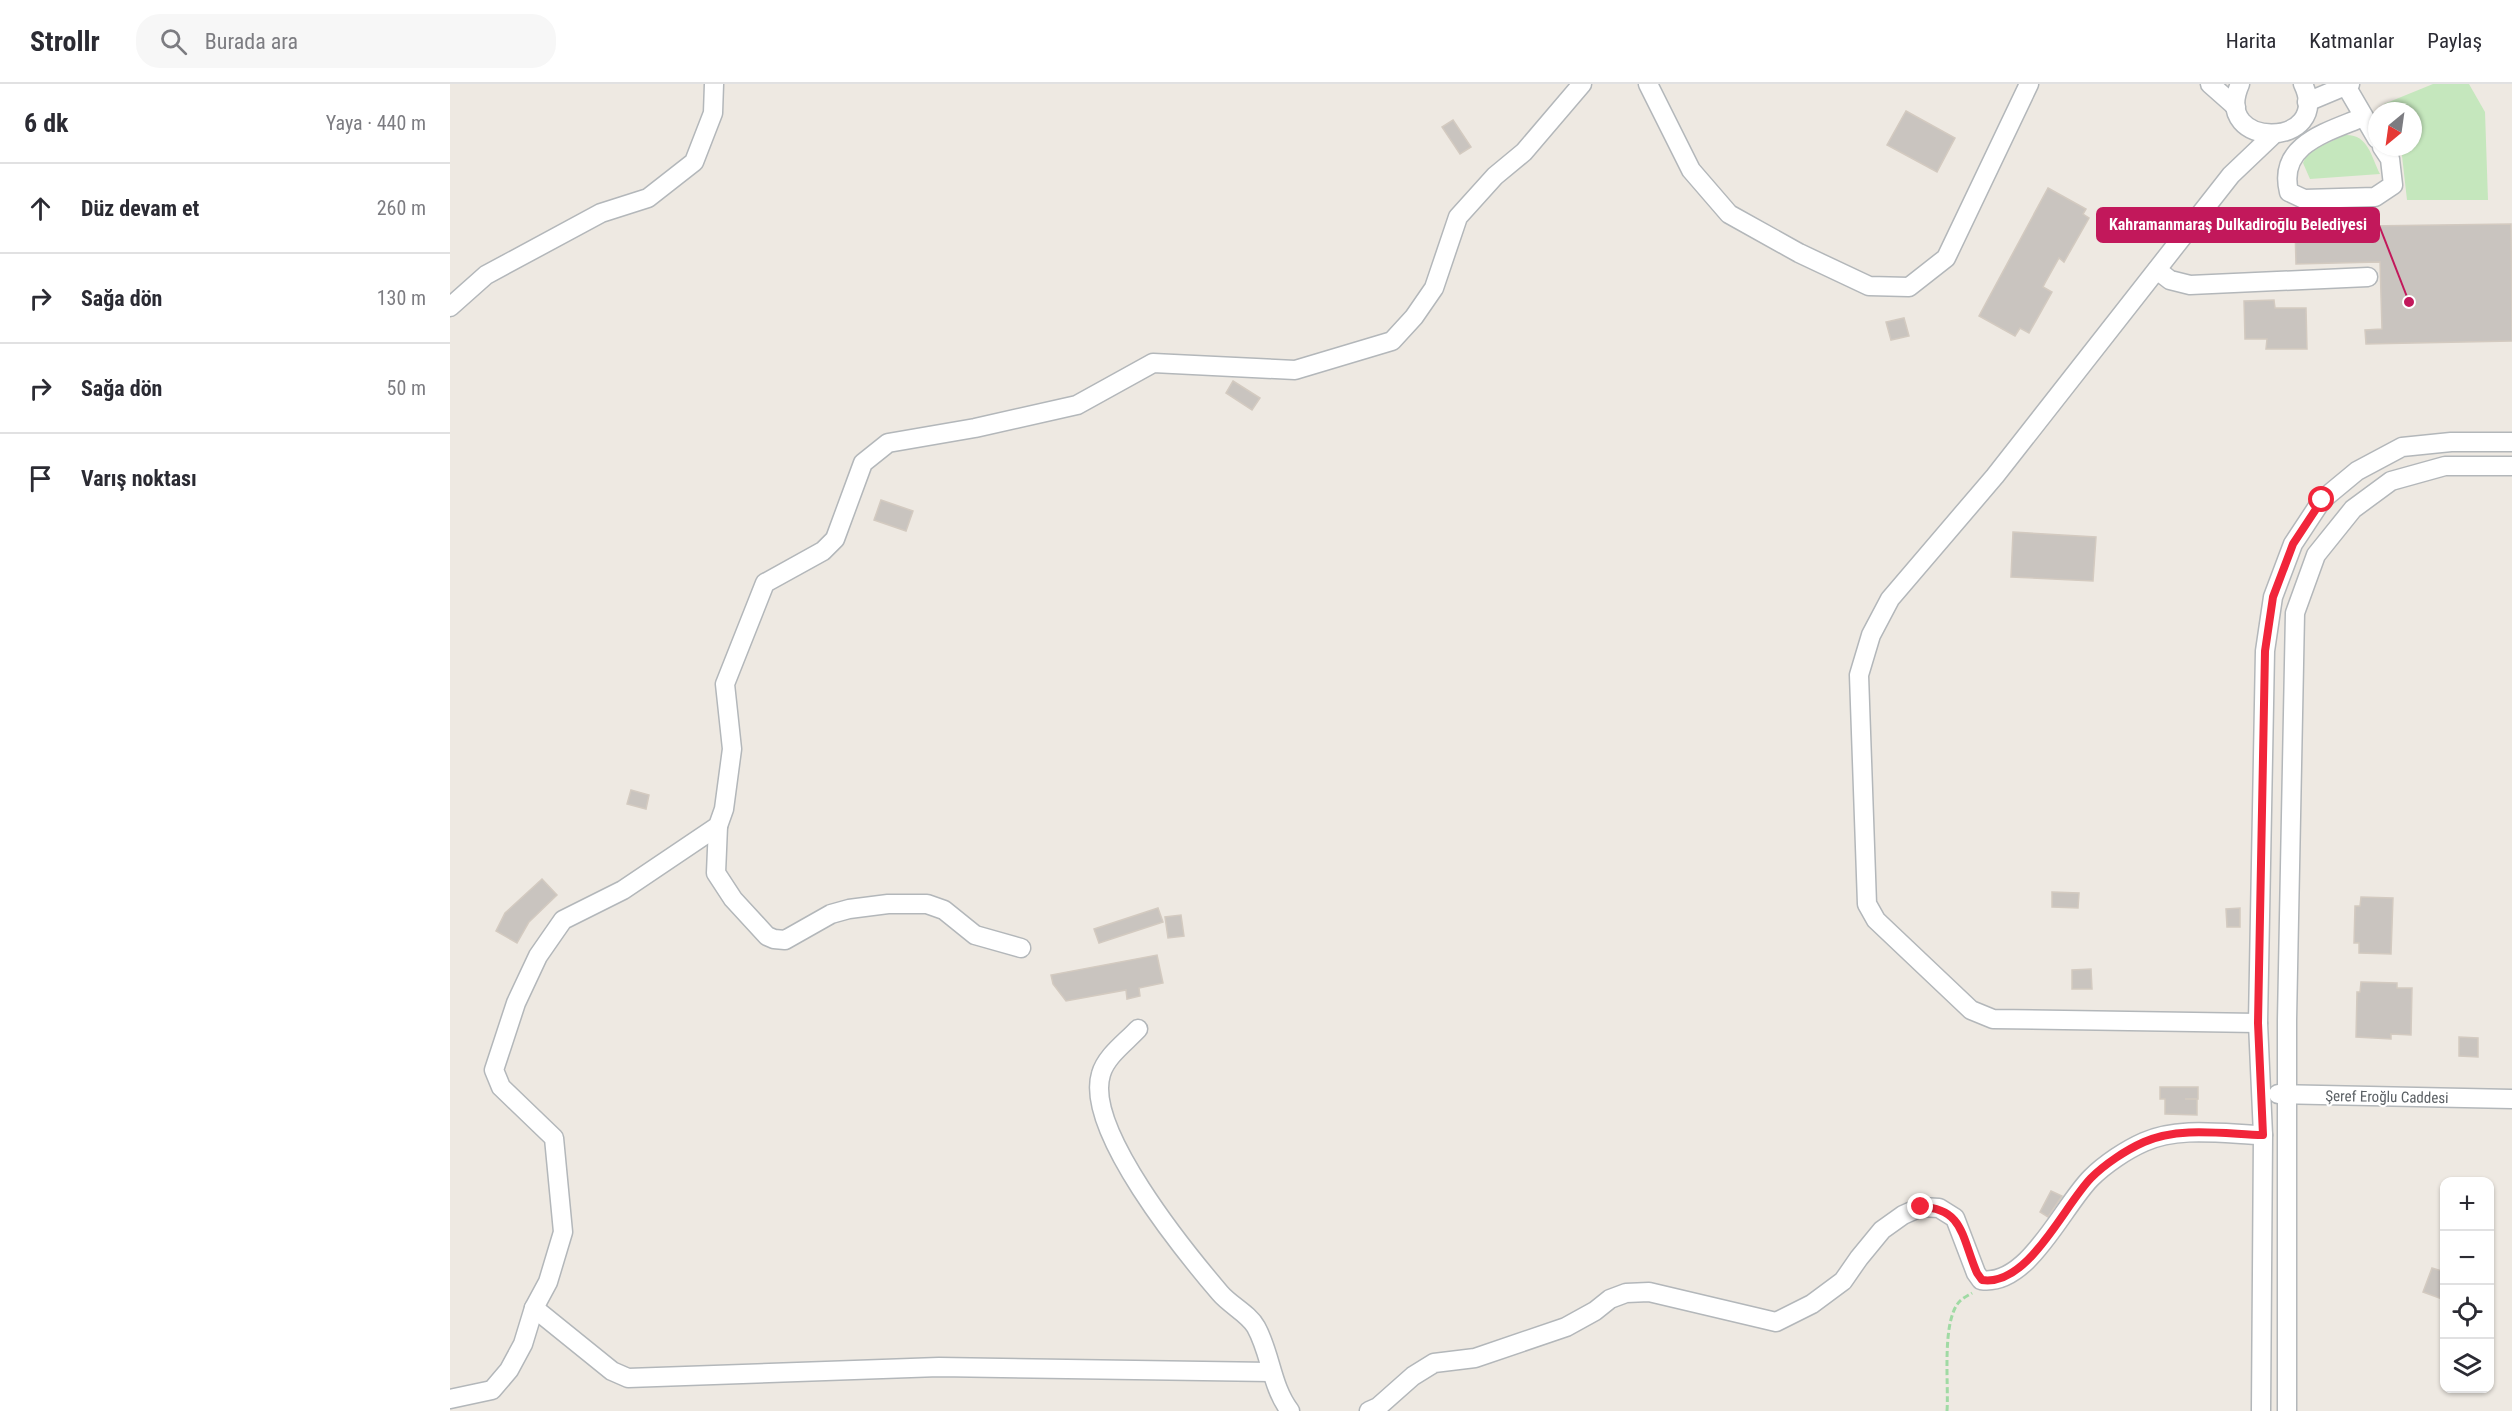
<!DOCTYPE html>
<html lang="tr">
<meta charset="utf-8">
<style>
:root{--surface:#fff;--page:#f7f7f7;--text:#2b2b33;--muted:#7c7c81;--line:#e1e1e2}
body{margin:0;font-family:"Roboto Condensed",sans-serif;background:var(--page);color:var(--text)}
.controls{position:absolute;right:18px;bottom:18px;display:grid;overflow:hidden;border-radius:12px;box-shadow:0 2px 4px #0004}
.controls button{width:54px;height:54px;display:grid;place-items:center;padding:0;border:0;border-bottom:2px solid var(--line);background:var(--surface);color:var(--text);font:30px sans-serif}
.compass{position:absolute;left:1918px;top:18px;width:54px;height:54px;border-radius:50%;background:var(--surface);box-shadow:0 2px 4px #0004;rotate:209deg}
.stop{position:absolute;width:18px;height:18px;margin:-14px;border:4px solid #f1253a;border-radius:50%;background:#fff}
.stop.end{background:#f1253a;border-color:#fff;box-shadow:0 2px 6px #0008}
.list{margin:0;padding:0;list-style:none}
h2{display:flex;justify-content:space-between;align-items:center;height:78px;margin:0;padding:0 24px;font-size:26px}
h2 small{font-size:20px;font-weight:400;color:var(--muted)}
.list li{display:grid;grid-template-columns:39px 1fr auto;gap:18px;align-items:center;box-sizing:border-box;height:90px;padding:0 24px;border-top:2px solid var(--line)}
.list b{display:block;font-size:22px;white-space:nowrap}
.list em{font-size:20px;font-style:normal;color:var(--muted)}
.icon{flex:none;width:33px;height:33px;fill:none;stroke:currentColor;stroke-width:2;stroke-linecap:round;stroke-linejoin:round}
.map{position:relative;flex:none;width:2062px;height:1327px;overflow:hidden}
header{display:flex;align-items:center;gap:36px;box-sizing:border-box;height:84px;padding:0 30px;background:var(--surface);border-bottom:2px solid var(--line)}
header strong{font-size:28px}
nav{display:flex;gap:33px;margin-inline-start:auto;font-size:21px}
.search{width:420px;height:54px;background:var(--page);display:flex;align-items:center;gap:15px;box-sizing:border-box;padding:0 21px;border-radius:24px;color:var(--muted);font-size:22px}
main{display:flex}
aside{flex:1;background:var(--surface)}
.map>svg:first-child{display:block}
.green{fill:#c5e7bd}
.building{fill:#c9c4bf;stroke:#d3cac0;stroke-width:1.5}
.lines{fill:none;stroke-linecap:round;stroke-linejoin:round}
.minor-casing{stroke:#b3b7ba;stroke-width:21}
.path{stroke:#a0daa4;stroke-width:3;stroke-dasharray:6 3;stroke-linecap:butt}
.minor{stroke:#fff;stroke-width:18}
.route{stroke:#f1253a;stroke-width:8}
.labels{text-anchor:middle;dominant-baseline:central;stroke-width:4.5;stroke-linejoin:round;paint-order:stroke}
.street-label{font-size:15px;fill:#5b6064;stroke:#fff}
.leader{fill:none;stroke:#c2185b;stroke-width:2}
.callout-dot{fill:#c2185b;stroke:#fff;stroke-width:2}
.callout{fill:#c2185b;stroke:#c2185b;stroke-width:2}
.callout-label{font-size:16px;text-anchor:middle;font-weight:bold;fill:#fff}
</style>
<header>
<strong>Strollr</strong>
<div class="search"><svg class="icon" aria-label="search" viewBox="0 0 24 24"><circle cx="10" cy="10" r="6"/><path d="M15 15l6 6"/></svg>Burada ara</div>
<nav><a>Harita</a><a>Katmanlar</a><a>Paylaş</a></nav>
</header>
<main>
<aside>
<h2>6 dk<small>Yaya · 440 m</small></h2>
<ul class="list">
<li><svg class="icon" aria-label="ahead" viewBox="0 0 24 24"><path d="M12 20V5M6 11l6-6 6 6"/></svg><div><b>Düz devam et</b></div><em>260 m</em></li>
<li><svg class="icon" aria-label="right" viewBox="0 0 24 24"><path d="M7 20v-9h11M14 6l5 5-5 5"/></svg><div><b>Sağa dön</b></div><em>130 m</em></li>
<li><svg class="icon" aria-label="right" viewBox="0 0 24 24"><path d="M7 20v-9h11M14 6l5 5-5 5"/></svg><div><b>Sağa dön</b></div><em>50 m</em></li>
<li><svg class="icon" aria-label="arrive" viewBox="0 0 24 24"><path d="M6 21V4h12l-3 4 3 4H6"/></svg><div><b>Varış noktası</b></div></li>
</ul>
</aside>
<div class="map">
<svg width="2062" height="1327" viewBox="0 0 2062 1327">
<rect width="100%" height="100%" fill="#eee9e2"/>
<g class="green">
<path d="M1983 0H2019L2035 28 2038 116H1957L1951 63H1963V27H1939L1934 20Z"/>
<path d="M1895 51C1918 50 1921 72 1930 90L1860 95 1853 79 1858 68Z"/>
</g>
<g class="building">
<path d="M1456 27 1505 54 1487 88 1437 61Z"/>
<path d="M1003 36 1021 63 1010 70 992 43Z"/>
<path d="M1598 104 1636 125 1633 130 1639 134 1614 178 1609 174 1595 199 1593 203 1602 208 1579 249 1570 244 1565 252 1529 232Z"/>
<path d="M2061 140 2062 257 1916 260 1915 246 1932 245 1930 178 1846 180 1845 143Z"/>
<path d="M1824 216 1825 224H1856L1857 265H1816L1817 255H1795L1794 217Z"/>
<path d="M1454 234 1459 252 1441 256 1436 238Z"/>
<path d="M783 297 810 314 802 326 776 309Z"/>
<path d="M431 416 463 427 456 447 424 436Z"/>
<path d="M1563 448 1646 453 1643 497 1561 493Z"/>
<path d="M181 706 199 711 196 725 177 720Z"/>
<path d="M92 795 107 811 79 838 67 859 46 847 55 829Z"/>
<path d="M1602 808 1629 809 1628 824 1602 823Z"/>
<path d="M1911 813 1943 814 1941 870 1909 869V859H1904L1905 822H1910Z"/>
<path d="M708 824 713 838 649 859 644 845Z"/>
<path d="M1790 824V843H1777L1776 825Z"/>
<path d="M731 831 734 852 718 854 715 833Z"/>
<path d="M707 871 713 899 689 904 690 912 677 915 676 906 616 917 603 900 601 891Z"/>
<path d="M1641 885 1642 905H1622V886Z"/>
<path d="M1911 898 1947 899V904H1962L1961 951 1941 950V955L1906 953 1907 908H1910Z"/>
<path d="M2009 953 2028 954V973L2009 972Z"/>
<path d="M1710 1003H1748V1015H1735H1747V1031L1715 1030V1015H1710Z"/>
<path d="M1601 1107 1612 1112 1598 1133 1590 1128Z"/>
<path d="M1982 1184 1995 1188 1992 1215 1973 1208Z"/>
</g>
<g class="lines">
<defs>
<g id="minor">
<path d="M1198 0 1241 86 1279 130 1349 169 1419 202 1459 203 1496 174 1579 0"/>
<path d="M1760 0 1786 23"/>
<path d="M1790 0C1760 67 1884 65 1853 0"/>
<path d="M1896 2 1927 55"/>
<path d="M1857 18 1900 0"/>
<path d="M1913 33C1878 48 1827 60 1839 108L1854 115 1925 113 1943 101 1940 75 1932 63"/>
<path d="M1707 186 1720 196 1740 201 1918 193"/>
<path d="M0 223 36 191 151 129 198 114 244 78 263 29 264 0"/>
<path d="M268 742 266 789 283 815 317 852 324 855 335 856 381 830 399 825 438 820H477L494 826 525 851 571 864"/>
<path d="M1808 939 1543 935 1521 926 1426 836 1417 820 1409 591 1421 551 1440 515 1545 392 1781 91 1822 52"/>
<path d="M688 945C676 958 656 972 651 990 634 1045 735 1168 770 1209 780 1221 799 1230 806 1243 821 1270 821 1302 840 1327"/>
<path d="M1828 1010 2062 1015"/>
<path d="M84 1224 162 1287 178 1294 489 1283 821 1288"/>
<path d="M0 1315 42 1306 59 1286 73 1260 84 1224 98 1198 113 1148 104 1054 51 1003 44 986 66 919 88 872 113 836 173 806 268 742 274 725 282 665 275 600 315 499 373 467 385 455 413 379 438 359 525 344 627 321 703 279 845 286 942 257 964 233 984 204 1008 133 1045 92 1074 68 1132 0"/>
<path d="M919 1327 928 1323 963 1292 984 1279 1025 1274 1116 1243 1145 1227 1160 1215 1176 1209 1199 1208 1326 1238 1362 1220 1393 1197 1409 1174 1432 1146 1453 1131 1471 1123 1489 1124 1505 1134 1526 1189 1531 1196C1578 1203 1612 1123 1641 1094 1655 1080 1676 1066 1694 1058 1729 1042 1775 1050 1813 1051"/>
<path d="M1811 1327 1813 1051 1808 939 1815 567 1823 513 1843 460 1872 416 1907 387 1952 363 2001 358H2062"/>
<path d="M1837 1327V936L1845 529 1866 471 1903 425 1941 397 1995 382H2062"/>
</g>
</defs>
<use href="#minor" class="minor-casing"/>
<path class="path" d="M1497 1327C1499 1301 1491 1236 1510 1217 1513 1214 1519 1211 1522 1209"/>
<use href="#minor" class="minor"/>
</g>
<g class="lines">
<path class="route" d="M1471 1123C1514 1124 1512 1155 1527 1189L1532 1196C1578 1203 1613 1123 1641 1094 1655 1080 1676 1066 1694 1058 1729 1042 1775 1050 1813 1051L1808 939 1815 567 1823 513 1843 460 1872 416"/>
</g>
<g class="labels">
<g class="street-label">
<text transform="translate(1937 1013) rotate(1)">Şeref Eroğlu Caddesi</text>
</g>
</g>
<path class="leader" d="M1959 218L1929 141"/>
<circle class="callout-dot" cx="1959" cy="218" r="6"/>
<rect class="callout" x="1647" y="124" width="282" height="34" rx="6"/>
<g class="callout-label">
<text x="1788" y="146">Kahramanmaraş Dulkadiroğlu Belediyesi</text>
</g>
</svg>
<div class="controls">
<button>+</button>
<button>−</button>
<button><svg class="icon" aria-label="locate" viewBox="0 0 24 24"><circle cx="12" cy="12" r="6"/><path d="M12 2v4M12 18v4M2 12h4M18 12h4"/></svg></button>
<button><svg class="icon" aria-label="layers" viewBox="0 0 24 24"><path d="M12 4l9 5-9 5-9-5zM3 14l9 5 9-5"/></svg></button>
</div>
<svg class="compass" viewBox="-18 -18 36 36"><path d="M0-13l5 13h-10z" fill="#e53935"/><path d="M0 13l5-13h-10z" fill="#7c7c81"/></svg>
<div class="stop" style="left:1872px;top:416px"></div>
<div class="stop end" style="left:1471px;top:1123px"></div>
</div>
</main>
